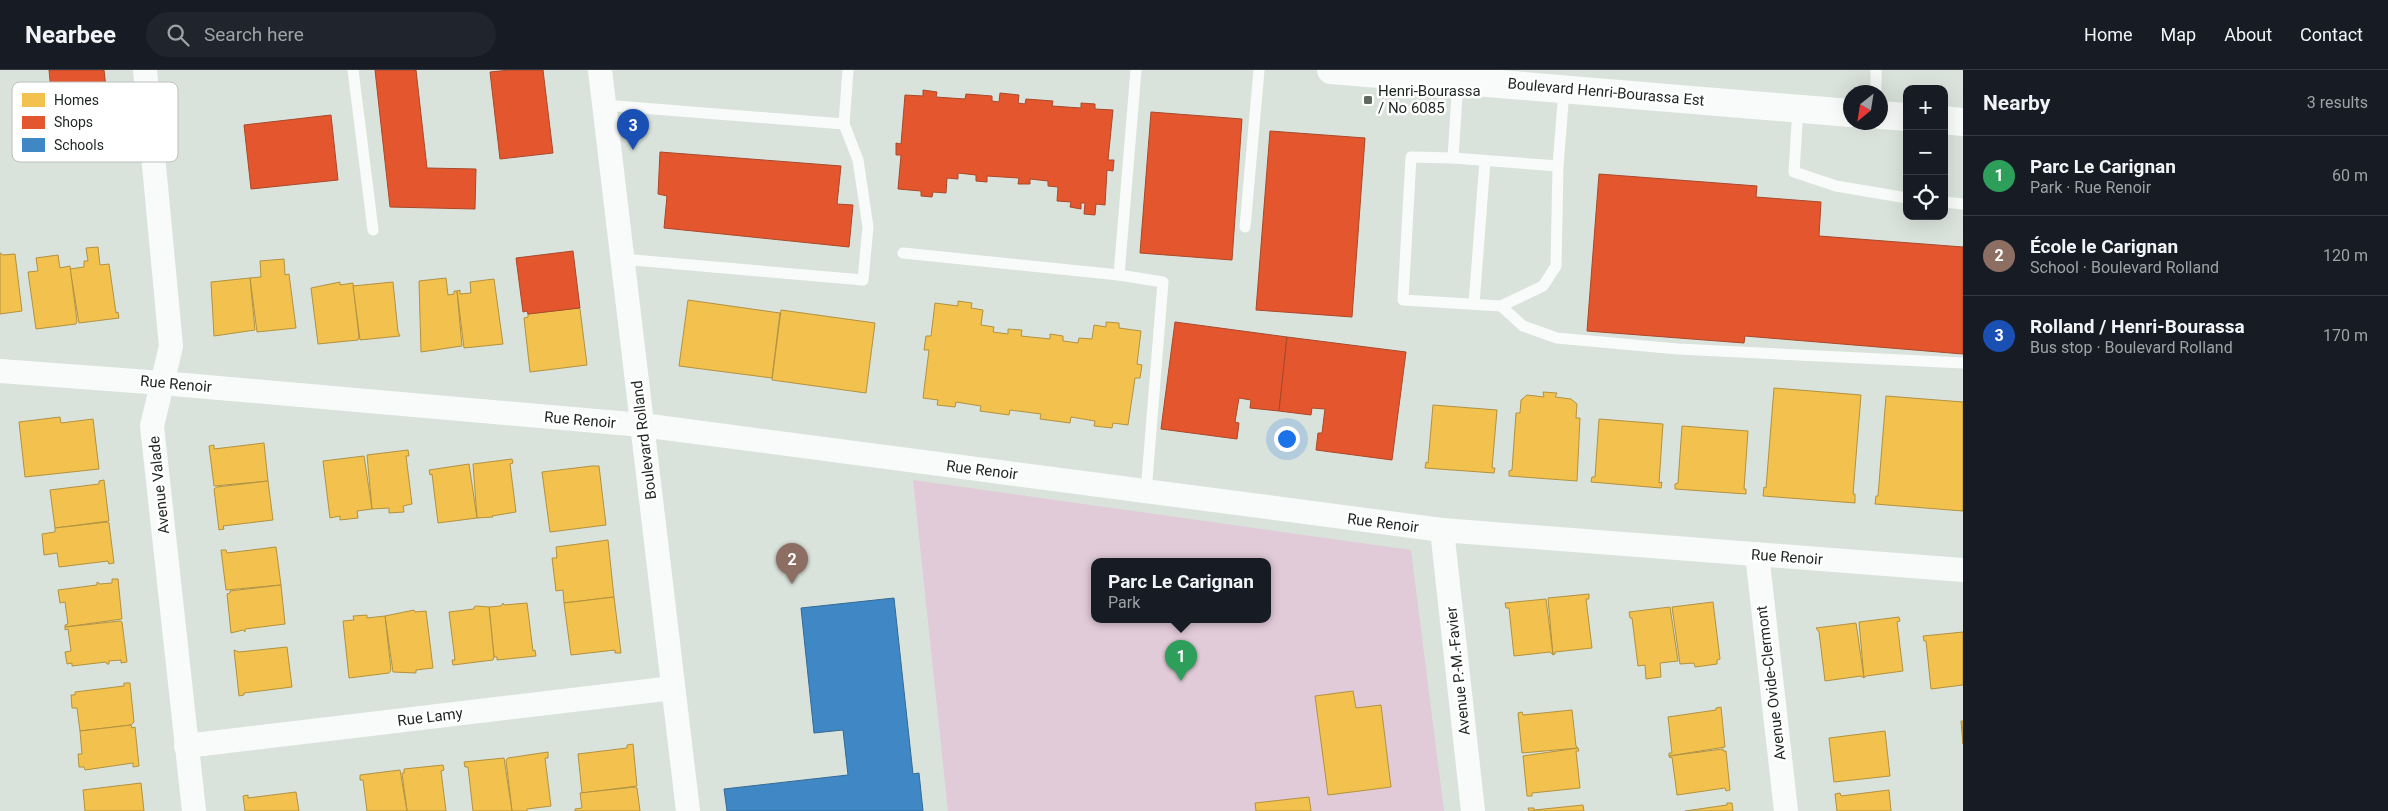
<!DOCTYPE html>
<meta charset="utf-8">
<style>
:root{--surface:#171b24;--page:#20242c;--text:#f1f3f6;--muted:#9ea1a6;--line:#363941;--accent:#afb4b3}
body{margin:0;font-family:Roboto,sans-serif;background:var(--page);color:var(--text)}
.controls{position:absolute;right:15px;top:15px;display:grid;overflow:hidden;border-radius:10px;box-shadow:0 5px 20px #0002}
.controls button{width:45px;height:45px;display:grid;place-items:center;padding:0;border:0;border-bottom:1px solid var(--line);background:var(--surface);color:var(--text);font:25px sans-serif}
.compass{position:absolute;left:1843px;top:15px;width:45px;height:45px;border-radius:50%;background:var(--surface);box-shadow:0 5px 20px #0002;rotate:210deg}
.you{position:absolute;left:1286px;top:368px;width:18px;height:18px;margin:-12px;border:4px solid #fff;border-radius:50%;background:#1a73e8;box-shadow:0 0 0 8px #1a73e833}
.badge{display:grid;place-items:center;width:32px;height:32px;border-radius:50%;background:var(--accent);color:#fff;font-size:16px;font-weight:700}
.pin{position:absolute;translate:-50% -41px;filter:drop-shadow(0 1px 2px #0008)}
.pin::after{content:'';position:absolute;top:26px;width:18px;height:15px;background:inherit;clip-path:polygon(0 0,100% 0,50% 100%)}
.popup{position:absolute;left:1091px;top:488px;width:180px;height:65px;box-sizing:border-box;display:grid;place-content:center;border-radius:10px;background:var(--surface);filter:drop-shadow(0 1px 4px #0005);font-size:16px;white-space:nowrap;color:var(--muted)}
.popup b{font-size:19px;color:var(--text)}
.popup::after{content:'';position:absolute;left:50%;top:100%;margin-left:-10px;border:10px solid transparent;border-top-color:var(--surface)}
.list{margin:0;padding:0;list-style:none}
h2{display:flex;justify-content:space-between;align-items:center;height:65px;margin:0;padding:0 20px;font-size:21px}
h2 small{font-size:16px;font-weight:400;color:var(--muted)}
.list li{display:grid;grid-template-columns:32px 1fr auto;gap:15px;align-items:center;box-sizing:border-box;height:80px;padding:0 20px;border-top:1px solid var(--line)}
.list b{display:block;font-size:19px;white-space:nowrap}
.list p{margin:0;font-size:16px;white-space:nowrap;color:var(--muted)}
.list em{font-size:16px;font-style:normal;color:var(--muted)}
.icon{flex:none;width:28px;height:28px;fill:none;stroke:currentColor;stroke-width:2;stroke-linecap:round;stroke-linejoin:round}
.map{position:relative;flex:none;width:1963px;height:741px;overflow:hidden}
header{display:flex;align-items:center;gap:30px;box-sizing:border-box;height:70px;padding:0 25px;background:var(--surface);border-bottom:1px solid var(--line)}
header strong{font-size:24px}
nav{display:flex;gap:28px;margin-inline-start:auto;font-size:18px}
.search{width:350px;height:45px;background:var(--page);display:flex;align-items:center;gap:12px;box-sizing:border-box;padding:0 18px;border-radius:28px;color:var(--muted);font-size:19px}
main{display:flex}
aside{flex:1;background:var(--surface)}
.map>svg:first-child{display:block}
.green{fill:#e1cbd8;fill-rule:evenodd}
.homes{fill:#f2c14e;stroke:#b29240}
.shops{fill:#e4572e;stroke:#a9482a}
.schools{fill:#3f88c5;stroke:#356a94}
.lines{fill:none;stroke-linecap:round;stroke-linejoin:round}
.service{stroke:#f9fbfa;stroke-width:11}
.minor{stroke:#f9fbfa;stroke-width:24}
.primary{stroke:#f9fbfa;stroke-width:28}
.poi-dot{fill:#5f6861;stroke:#fff;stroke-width:2}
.labels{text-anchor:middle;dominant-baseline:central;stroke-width:5;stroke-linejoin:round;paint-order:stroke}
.poi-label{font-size:15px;fill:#1e2520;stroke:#fff;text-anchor:start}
.street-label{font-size:15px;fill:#1e2520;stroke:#fff}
.key{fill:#fff;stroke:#bcbebc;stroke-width:1}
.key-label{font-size:14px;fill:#1e2520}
</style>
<header>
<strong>Nearbee</strong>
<div class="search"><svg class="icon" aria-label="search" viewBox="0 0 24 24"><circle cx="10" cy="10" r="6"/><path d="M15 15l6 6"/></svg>Search here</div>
<nav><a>Home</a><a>Map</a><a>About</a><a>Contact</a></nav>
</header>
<main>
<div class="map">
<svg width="1963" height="741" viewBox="0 0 1963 741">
<rect width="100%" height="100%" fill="#d9e3db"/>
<path class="green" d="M913 410 1411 480 1444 741H948ZM1095 492H1267V550H1095Z"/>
<g class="homes">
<path d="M98 177 100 195 109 194 116 243 118 242 119 248 79 253 70 199 84 197V191H88L86 178Z"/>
<path d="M0 183 3 185 15 184 22 241 0 244Z"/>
<path d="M58 185 60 198 70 196 77 251 76 254 36 259 28 202 38 201 36 188Z"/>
<path d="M284 189 285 205 289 204 296 258 257 262 250 208 261 207 260 191Z"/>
<path d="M250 208 255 260 214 266 211 212Z"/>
<path d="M446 208 448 225 454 224V221H457L462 276 421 282 419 211Z"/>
<path d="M494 209 503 274 464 278 457 221 460 220V224L471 223 470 212Z"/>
<path d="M340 212V215L353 213 359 267 358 270 318 274 311 218Z"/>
<path d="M393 212 398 262 400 266 360 270 353 216Z"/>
<path d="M688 230 780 243 772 308 679 296Z"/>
<path d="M958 231 972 233 971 238 983 240 981 255 994 257 993 262 1008 264V259L1022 260 1021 266 1050 269V264L1063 266V271L1078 273 1079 268 1092 269 1094 255 1106 257V252L1119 253V258L1141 261 1137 294 1142 295 1140 308H1135L1128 355 1113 353 1112 358 1094 356 1095 351 1071 347 1070 353 1040 349 1041 344 1010 340 1009 345 980 341 981 336 956 332 955 337 937 335 938 330 923 328 929 280H924L926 266H931L935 233 958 236Z"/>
<path d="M577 238 580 239 587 295 530 302 524 248 528 247V244Z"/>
<path d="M781 240 875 253 866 323 772 310Z"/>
<path d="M1774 318 1861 325 1853 424H1855V433L1763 426 1764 417 1766 418Z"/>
<path d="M1543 322 1557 323 1555 327 1571 329 1577 334 1576 348H1580L1577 411 1509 406V401L1512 400 1516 343H1520L1521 330 1527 325 1544 327Z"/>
<path d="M1886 326 1963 332V441L1875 434 1876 426H1878Z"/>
<path d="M1433 335 1497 340 1492 398H1495L1494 403 1425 398 1426 392 1428 393Z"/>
<path d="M60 347 61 353 93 349 99 399 25 407 19 352Z"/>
<path d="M1599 349 1663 354 1659 413 1662 412 1661 418 1591 412 1592 407H1595Z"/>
<path d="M1682 356 1748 361 1744 419H1746V424L1675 419V414L1678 413Z"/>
<path d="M264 373 268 411 214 416 209 376 214 375V379Z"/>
<path d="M408 380 409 386H406L412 434 403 436 404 442 389 443V438L372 439 367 385Z"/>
<path d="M364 386 372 439 357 441 358 448 340 450V446L330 448 323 391Z"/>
<path d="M512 389 513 393 510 394 516 442 492 446 493 447 477 448 473 394Z"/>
<path d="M469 394 477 448 438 453 432 404 430 405 429 400Z"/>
<path d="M592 396H599L606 455 550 462 542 402Z"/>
<path d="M104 410 109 451 55 458 50 420 99 414V411Z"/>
<path d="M268 411 273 450 223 456 224 459 219 460 214 419 217 417Z"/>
<path d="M107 452 109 453 114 493 109 494 108 491 59 497 57 483 44 485 42 464 55 462V458Z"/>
<path d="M608 470 614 527 564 533 563 520 556 521 552 488H557L556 477Z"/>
<path d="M276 477 281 515 226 520 221 480H226L227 483Z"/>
<path d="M112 509H118L122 549 65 557V555L68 554 65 532 60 533 58 520 97 515V512L100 514 112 513Z"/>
<path d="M281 515 285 554 245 559V562L243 560 231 563 227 524 230 523V521Z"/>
<path d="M1589 524V529H1586L1592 578 1555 582V584L1553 585 1548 528Z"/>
<path d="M614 527 621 583H615V580L571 585 564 533Z"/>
<path d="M1546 529 1553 585 1550 582 1514 586 1509 538H1506L1505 533Z"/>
<path d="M1713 532 1720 589 1717 590V594L1695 597 1694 593 1680 594 1672 537Z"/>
<path d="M503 533 504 535 527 533 533 581 535 580 536 586 497 590V587H494L489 537 501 536Z"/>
<path d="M476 536 489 537 494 587 493 590 453 595 452 590H455L449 542 474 539V537Z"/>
<path d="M1670 537 1678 591 1660 593 1661 607 1646 609 1645 595 1638 596 1632 548H1630L1629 542Z"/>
<path d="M414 540 415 542 426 541 433 598 416 600V603L393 602 385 546Z"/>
<path d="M367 545V548L385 546 391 600 389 603 349 608 343 551 354 550 353 546Z"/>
<path d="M1899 547 1900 551 1897 552 1903 601 1866 606 1864 608 1859 552Z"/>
<path d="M120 551 122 552 127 592 121 593V590L109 591V594H107L106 592 72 596V593L67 594 65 582 71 581 68 559 65 560V557Z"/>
<path d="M1856 553 1864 608 1861 606 1825 611 1819 562 1816 558Z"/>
<path d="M1963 562V615L1931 619 1926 571H1924L1923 566Z"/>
<path d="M287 577 292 617 244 623V625L239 626 234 580 239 582Z"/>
<path d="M124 613H130L134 652 131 655 80 661 77 638H72L71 625H75V622L124 616Z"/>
<path d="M1353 621 1356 638 1381 635 1391 717 1328 725 1315 626Z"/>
<path d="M1721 637 1725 677 1669 686V683H1672L1668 647 1716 640V638Z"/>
<path d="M1572 640 1576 676 1578 678 1522 683 1518 643 1522 642 1523 645Z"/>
<path d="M1961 651H1963V674Z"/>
<path d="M131 655 132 658 135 657 139 696 133 697V693L85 700 84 697H79L78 684H82L80 661Z"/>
<path d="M1885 661 1890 706 1834 712 1829 668Z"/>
<path d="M633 674 637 716 582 723 578 684 627 678V675Z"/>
<path d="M1578 678 1579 681H1576L1580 718 1532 723V726H1527L1523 686Z"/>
<path d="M1723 679V681H1726L1730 720 1726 721 1725 718 1677 725 1672 687 1670 688 1669 686Z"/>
<path d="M548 682V688H545L551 736 527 739V741H512L506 690 508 688Z"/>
<path d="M504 688 512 741H473L468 697H465L464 692Z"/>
<path d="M443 695 444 700 441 701 446 741H407L402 703H404V699Z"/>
<path d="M400 700 407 741H367L363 710H360V705Z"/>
<path d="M141 713 144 741H85L83 720Z"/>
<path d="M635 717 637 718 640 741H575V739L582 738 580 723Z"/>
<path d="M1889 720 1891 741H1837L1835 724 1840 723 1841 726Z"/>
<path d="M296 722 299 741H245L243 726 248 725V728Z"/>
<path d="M1309 727 1311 741H1256L1255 733Z"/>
<path d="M1727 733H1732L1733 741H1685L1727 735Z"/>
<path d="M1583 735 1584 741H1529L1528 738H1534V740Z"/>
</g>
<g class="shops">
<path d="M49 0H104L106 18 65 23V20L51 21Z"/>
<path d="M375 0H416L427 98 476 99 475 139 390 137Z"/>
<path d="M510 0H543L553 83 500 89 490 2Z"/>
<path d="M923 20 937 22 936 27 965 29 966 24 992 26V31L999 32 1000 23 1019 25 1018 33 1025 34 1026 29 1053 31 1052 36 1081 38V33L1095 34V39L1113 40 1108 90H1114L1113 101 1107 100 1105 135 1096 134 1095 145 1084 144 1085 133H1081V139L1070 137 1071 132 1057 131 1058 117 1048 116V111L1030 109V114H1018L1019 108 987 106V112L976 111V105L958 103V109L947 108 946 123 933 122 932 127 921 126V121L898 119 901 85H896V73L901 74 905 25 923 26Z"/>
<path d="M1151 42 1242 49 1232 190 1140 183Z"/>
<path d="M331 45 338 110 251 119 244 55Z"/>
<path d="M1270 61 1365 68 1352 247 1256 240Z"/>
<path d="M660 82 841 96 837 134 853 135 849 177 664 158 667 126 658 124Z"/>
<path d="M1599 104 1757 116 1756 127 1821 132 1819 166 1963 177V284L1745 266 1744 273 1587 261Z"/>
<path d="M573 181 580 238 528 244 527 241 523 242 516 188Z"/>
<path d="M1175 252 1287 267 1279 341 1250 338 1251 330 1239 328 1235 352 1239 353 1237 369 1161 359Z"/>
<path d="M1287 267 1406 282 1392 390 1316 380 1318 363H1322L1325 339 1312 338 1311 345 1279 341Z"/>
</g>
<path class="schools" d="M894 528 913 704 919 703 923 741H727L724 719 848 705 843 660 814 663 801 538Z"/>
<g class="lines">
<g class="service">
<path d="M353 0 373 160"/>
<path d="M1876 0V22"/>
<path d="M1458 9 1453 88 1558 96 1564 20"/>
<path d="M604 35 844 54 848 0"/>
<path d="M1798 38 1794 102 1836 116 1907 128"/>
<path d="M1453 88 1411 87 1403 230 1501 236 1543 216 1556 196 1558 96"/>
<path d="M1944 132 1963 134"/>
<path d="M1245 157 1259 0"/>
<path d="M903 183 1119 205 1136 0"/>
<path d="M622 189 863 210 868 157 858 90 844 54"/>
<path d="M1119 205 1163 212 1146 422"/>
<path d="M1474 234 1485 91"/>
<path d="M1501 236 1523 256 1557 268 1678 279 1963 293"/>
</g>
<g class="minor">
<path d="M145 0 171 276 152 356 194 741"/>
<path d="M600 0 688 741"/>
<path d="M0 301 162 313 642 355 1442 460 1963 500"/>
<path d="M1442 460 1473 741"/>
<path d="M1757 484 1786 741"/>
<path d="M186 676 673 618"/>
</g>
<g class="primary">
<path d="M1331 0 1850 43"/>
<path d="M1880 45 1907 47"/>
<path d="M1944 50 1963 52"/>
</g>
</g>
<rect class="poi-dot" x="1363" y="25" width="10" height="10" rx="2.5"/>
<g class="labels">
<g class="poi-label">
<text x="1378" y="21">Henri-Bourassa<tspan x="1378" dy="17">/ No 6085</tspan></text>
</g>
<g class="street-label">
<text transform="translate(1606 22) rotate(5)">Boulevard Henri-Bourassa Est</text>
<text transform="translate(176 314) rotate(5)">Rue Renoir</text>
<text transform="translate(580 350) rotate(5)">Rue Renoir</text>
<text transform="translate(644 370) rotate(-97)">Boulevard Rolland</text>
<text transform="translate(982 400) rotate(7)">Rue Renoir</text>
<text transform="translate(159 415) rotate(-96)">Avenue Valade</text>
<text transform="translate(1383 453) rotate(7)">Rue Renoir</text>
<text transform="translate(1787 487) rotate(4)">Rue Renoir</text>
<text transform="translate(1458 601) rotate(-96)">Avenue P.-M.-Favier</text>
<text transform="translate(1771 613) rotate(-97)">Avenue Ovide-Clermont</text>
<text transform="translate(430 647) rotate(-7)">Rue Lamy</text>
</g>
</g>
<rect x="12" y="12" width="166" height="80" rx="8" class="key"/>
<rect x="22" y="23" width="23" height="14" fill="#f2c14e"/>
<rect x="22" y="46" width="23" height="13" fill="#e4572e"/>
<rect x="22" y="68" width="23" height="14" fill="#3f88c5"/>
<g class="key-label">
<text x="54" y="35">Homes</text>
<text x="54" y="57">Shops</text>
<text x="54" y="80">Schools</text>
</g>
</svg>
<div class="controls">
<button>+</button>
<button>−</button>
<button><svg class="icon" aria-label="locate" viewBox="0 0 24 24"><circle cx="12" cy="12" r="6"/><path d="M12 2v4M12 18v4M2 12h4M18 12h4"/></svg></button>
</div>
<svg class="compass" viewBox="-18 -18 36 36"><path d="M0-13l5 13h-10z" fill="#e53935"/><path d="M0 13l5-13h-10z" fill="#9ea1a6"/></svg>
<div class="you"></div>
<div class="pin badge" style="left:1181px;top:611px;background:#2e9e5b">1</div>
<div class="popup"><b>Parc Le Carignan</b>Park</div>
<div class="pin badge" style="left:792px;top:514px;background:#8d6e63">2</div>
<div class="pin badge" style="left:633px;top:80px;background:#1a4fb4">3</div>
</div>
<aside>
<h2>Nearby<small>3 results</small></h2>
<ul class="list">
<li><span class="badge" style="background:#2e9e5b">1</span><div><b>Parc Le Carignan</b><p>Park · Rue Renoir</p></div><em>60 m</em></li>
<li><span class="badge" style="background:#8d6e63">2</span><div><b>École le Carignan</b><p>School · Boulevard Rolland</p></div><em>120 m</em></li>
<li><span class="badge" style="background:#1a4fb4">3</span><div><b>Rolland / Henri-Bourassa</b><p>Bus stop · Boulevard Rolland</p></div><em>170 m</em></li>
</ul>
</aside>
</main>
